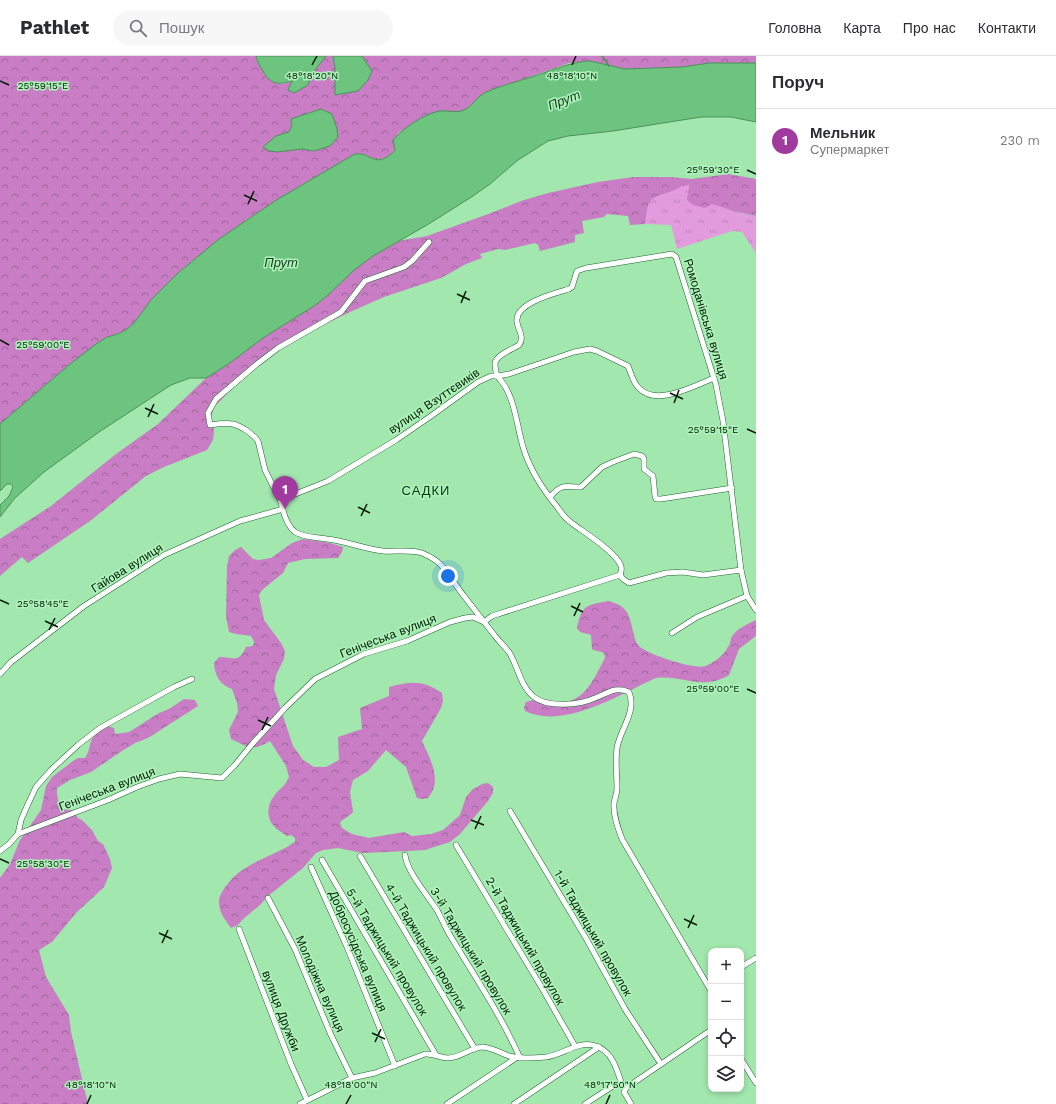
<!DOCTYPE html>
<html lang="uk">
<meta charset="utf-8">
<style>
:root{--surface:#fff;--page:#f7f7f7;--text:#2b2b33;--muted:#7c7c81;--line:#e1e1e2;--accent:#a13a9e}
body{margin:0;font-family:"Work Sans",sans-serif;background:var(--page);color:var(--text)}
.controls{position:absolute;right:12px;bottom:12px;display:grid;overflow:hidden;border-radius:8px;box-shadow:0 2px 6px #0003}
.controls button{width:36px;height:36px;display:grid;place-items:center;padding:0;border:0;border-bottom:1px solid var(--line);background:var(--surface);color:var(--text);font:20px sans-serif}
.you{position:absolute;left:448px;top:520px;width:14px;height:14px;margin:-10px;border:3px solid #fff;border-radius:50%;background:#1a73e8;box-shadow:0 0 0 6px #1a73e833}
.badge{display:grid;place-items:center;width:26px;height:26px;border-radius:50%;background:var(--accent);color:#fff;font-size:13px;font-weight:700}
.pin{position:absolute;translate:-50% -33px;filter:drop-shadow(0 1px 2px #0008)}
.pin::after{content:'';position:absolute;top:21px;width:14px;height:12px;background:inherit;clip-path:polygon(0 0,100% 0,50% 100%)}
.list{margin:0;padding:0;list-style:none}
h2{display:flex;justify-content:space-between;align-items:center;height:52px;margin:0;padding:0 16px;font-size:17px}
h2 small{font-size:13px;font-weight:400;color:var(--muted)}
.list li{display:grid;grid-template-columns:26px 1fr auto;gap:12px;align-items:center;box-sizing:border-box;height:64px;padding:0 16px;border-top:1px solid var(--line)}
.list b{display:block;font-size:15px;white-space:nowrap}
.list p{margin:0;font-size:13px;white-space:nowrap;color:var(--muted)}
.list em{font-size:13px;font-style:normal;color:var(--muted)}
.icon{flex:none;width:22px;height:22px;fill:none;stroke:currentColor;stroke-width:2;stroke-linecap:round;stroke-linejoin:round}
.map{position:relative;flex:none;width:756px;height:1048px;overflow:hidden}
header{display:flex;align-items:center;gap:24px;box-sizing:border-box;height:56px;padding:0 20px;background:var(--surface);border-bottom:1px solid var(--line)}
header strong{font-size:19px}
nav{display:flex;gap:22px;margin-inline-start:auto;font-size:14px}
.search{width:280px;height:36px;background:var(--page);display:flex;align-items:center;gap:10px;box-sizing:border-box;padding:0 14px;border-radius:22px;color:var(--muted);font-size:15px}
main{display:flex}
aside{flex:1;background:var(--surface)}
.map>svg:first-child{display:block}
.grass{fill:url(#grass-tufts)}
.forest{fill:url(#forest-crowns);fill-rule:evenodd}
.water{fill:#6cc47e;stroke:#4c915a}
.lines{fill:none;stroke-linecap:round;stroke-linejoin:round}
.stream{stroke:#4c915a;stroke-width:1.5}
.street-casing{stroke:#206432;stroke-width:6}
.street{stroke:#fff;stroke-width:5}
.ticks{fill:none;stroke:#011a06;stroke-width:1.5}
.labels{text-anchor:middle;dominant-baseline:central;stroke-width:3;stroke-linejoin:round;paint-order:stroke}
.street-label{font-size:12px;fill:#011a06;stroke:#aff4ba}
.water-label{font-size:13px;font-style:italic;fill:#163a1e;stroke:#aff4ba}
.neighbourhood-label{font-size:13px;letter-spacing:1px;fill:#003813;stroke:#aff4ba}
.ticks-label{font-size:10px;text-anchor:middle;fill:#011a06;stroke:#aff4ba;stroke-width:3;stroke-linejoin:round;paint-order:stroke}
</style>
<header>
<strong>Pathlet</strong>
<div class="search"><svg class="icon" aria-label="search" viewBox="0 0 24 24"><circle cx="10" cy="10" r="6"/><path d="M15 15l6 6"/></svg>Пошук</div>
<nav><a>Головна</a><a>Карта</a><a>Про нас</a><a>Контакти</a></nav>
</header>
<main>
<div class="map">
<svg width="756" height="1048" viewBox="0 0 756 1048">
<defs>
<pattern id="grass-tufts" width="24" height="20" patternUnits="userSpaceOnUse"><rect width="24" height="20" fill="#e29cdd"/><path d="M3 7l-1-3M5 7V3M7 7l1-3M15 17l-1-3M17 17v-4M19 17l1-3" fill="none" stroke="#c086bc"/></pattern>
<pattern id="forest-crowns" width="20" height="18" patternUnits="userSpaceOnUse"><rect width="20" height="18" fill="#c87dc4"/><path d="M2 6a3 3 0 1 1 6 0M12 15a3 3 0 1 1 6 0" fill="none" stroke="#a0669d"/></pattern>
</defs>
<rect width="100%" height="100%" fill="#a2e7ad"/>
<path class="grass" d="M681 129H689L688 136C709 146 732 157 756 160V197L742 176 732 175 677 193 671 169 645 168C646 162 646 155 648 149 651 139 672 137 681 129Z"/>
<g class="forest">
<path d="M0 0H256L257 5 267 22 275 27 284 28 293 24 310 25 312 18 326 0H333L335 12V38L364 4 362 0H756V7H709L682 11 625 13 590 5 569 7 484 37 465 54 459 56 439 55 432 58 413 68 398 77C397 82 395 94 393 96 385 106 373 104 364 98L311 123 246 164 196 202 177 218 151 244 134 267 126 274 118 278 107 281 70 308 0 368ZM321 53 314 95 302 93 263 91 276 80 289 76 292 69 291 63Z"/>
<path d="M728 118 756 123V160L733 155 712 148 705 152 693 149 687 144 689 129C680 129 679 133 672 135 646 144 649 142 645 168L630 169 628 160 607 158 604 161 582 165 584 177 575 179V186L540 195 538 189 535 187 505 194 498 193 480 198 482 202 466 208 441 222 384 241 350 256 297 282 275 296 243 322 214 351 211 361 214 375 213 384 207 394 164 411 146 420 90 465 28 507 22 501 0 520V483L51 450 116 398 158 368 206 322 227 309 263 282 314 250 327 240 354 214 373 200 398 185 427 180 491 157 521 145 548 137 598 126 633 121H670L692 123Z"/>
<path d="M303 483 330 487 343 491 342 496 338 502 305 503 288 507 283 517 262 534 259 539 264 564 281 587 285 595 284 603 276 619 274 633 293 690 303 704 314 711H326L339 704 338 681 362 673 360 652 389 640V631C411 625 423 624 442 637L443 645 441 652 422 685C428 698 438 716 434 731 433 735 430 739 428 742L422 743 417 742 406 711 386 694 368 715 353 724 350 736 353 756C348 762 343 762 340 767L342 772 352 778 369 782 404 776 412 780 431 778 443 774 460 759 466 741 472 734 482 728 488 727 493 731V737L488 745 460 778 450 786 425 794 408 795 363 797 338 792 323 794 316 797 303 812 268 840 260 849 242 864 238 869 231 872C225 864 218 855 219 844 219 841 222 836 224 833 240 807 271 802 295 786V782L291 779 287 780C283 777 277 774 274 770 266 762 267 749 274 740 279 733 286 730 289 721L286 710 270 685C251 696 249 691 231 683L229 674 238 656 237 647 232 633C220 629 215 620 214 607L219 601C235 601 238 608 246 591L253 590 254 586 251 580C243 578 236 579 229 576L226 560 227 511 229 500 235 494 241 491 253 503 259 504 271 502 292 487Z"/>
<path d="M609 545C630 551 629 560 634 579 635 583 636 587 639 590 646 598 695 614 705 610 714 607 724 599 728 591 731 587 730 582 733 579 738 572 748 568 756 564V580L739 593 729 619C702 635 683 619 656 622 620 638 564 674 525 655L524 651 526 646C532 645 538 642 544 643 549 643 554 646 559 646 585 648 595 620 605 602 605 593 598 597 592 593L591 579 588 578 580 576 577 572C582 548 587 549 609 545Z"/>
<path d="M184 643 195 644 198 650 148 682 135 687 122 695 91 716 70 724 57 732V738L60 753 72 754 78 762 82 764 92 774 98 785 103 788 110 803 112 812 104 831 76 857 52 886 39 894 46 921 69 959 71 976 88 1048H0V822L10 808 20 784 41 754 46 730 52 721 73 705 78 702H85C90 695 89 689 92 683 96 677 103 673 108 670L114 672 115 678 129 676 159 657 169 653Z"/>
</g>
<g class="water">
<path d="M256 0H326L312 18 308 29 294 37 288 34 292 25C278 29 271 29 263 15 260 10 257 6 256 0Z"/>
<path d="M333 0H362L372 15 368 24 358 35 335 39V12Z"/>
<path d="M590 5 625 13 682 11 709 7H756V66L731 61H701L613 75 568 80 548 85 518 104 490 128 473 140 427 169 373 200 354 214 327 240 314 250 263 282 227 309 206 322H190L171 329 99 376 44 416 15 442 0 461V449L9 440 13 431 11 428H7L0 435V368L70 308 96 288 107 281 118 278 126 274 134 267 151 244 177 218 219 183 278 143 353 99C366 93 373 110 387 101 391 98 393 97 395 94L393 84C402 73 424 58 439 55 448 54 458 58 466 53 473 49 477 41 484 37 499 30 516 26 531 21 551 15 569 6 590 5Z"/>
<path d="M321 53 332 58 337 73 338 81 330 90 314 95 302 93 277 96 269 95 263 91 276 80 289 76 292 69 291 63Z"/>
</g>
<g class="lines">
<path class="stream" d="M602 0 609 10"/>
<defs>
<g id="street">
<path d="M497 320C496 316 495 311 495 307 496 299 513 293 519 289 525 281 518 274 517 266 514 247 556 237 569 233L572 231 577 215 586 212 672 198 676 201 716 329 723 365 741 514 747 540 756 554"/>
<path d="M497 320C516 339 516 370 524 394 531 416 544 435 558 452 562 458 567 464 573 468 585 477 616 496 621 510 622 514 621 516 620 519"/>
<path d="M550 441C562 427 564 431 581 431L602 411 613 406 634 398 642 400 644 403V413L653 420 655 440 656 443H661L732 432"/>
<path d="M281 446 265 414 258 385C253 378 241 370 233 368 226 367 217 368 210 369L208 357 216 343 257 308 278 292 341 256 365 225 404 211 412 205 429 186"/>
<path d="M672 577 697 561 747 540"/>
<path d="M0 618 11 606 84 550 164 499 240 465 283 453"/>
<path d="M510 755 587 884 625 953 661 1008"/>
<path d="M18 778 108 744 137 731 159 723 180 718 222 722 235 709 253 687 285 652 315 623 364 598 407 585 450 566 465 562 473 561 484 566 492 560 620 519 623 523 629 527 666 517 683 516 703 519 741 514"/>
<path d="M456 789 542 932 575 990"/>
<path d="M0 795 9 788 18 778 21 764 28 748 36 731 51 714 78 689 100 672 174 631 192 623"/>
<path d="M405 799C407 816 428 840 437 854 442 863 446 873 451 881 475 921 501 959 520 1002"/>
<path d="M360 800 475 993"/>
<path d="M322 804 436 999"/>
<path d="M311 811 347 891 395 1010"/>
<path d="M268 842 295 893 331 979 352 1022"/>
<path d="M239 873 291 1008 307 1044"/>
<path d="M741 911 756 902"/>
<path d="M711 935 622 783C618 772 613 759 614 747 615 742 617 737 617 732 617 718 615 705 617 692 620 673 637 656 629 636 615 630 608 637 595 642 580 649 548 652 534 641 520 630 518 610 509 596 505 591 500 586 495 580 485 567 474 553 464 540 456 530 449 517 440 508 436 504 429 500 422 497 410 493 396 496 383 495 364 493 346 485 327 483 317 481 305 482 295 476 287 470 283 456 281 446L293 439 328 425 396 384 431 360 478 326 491 320H497L509 318 574 296 590 293 597 295 628 310C631 317 633 327 639 332 656 351 694 330 714 322"/>
<path d="M741 1003 756 1027"/>
<path d="M300 1048 352 1022 375 1017 425 998C433 997 440 1002 448 1002 461 1002 471 991 483 991 492 992 501 997 509 1000 520 1003 535 1002 546 1001 563 999 578 984 596 990 613 996 617 1014 622 1029"/>
<path d="M447 1048 516 1002"/>
<path d="M514 1048 599 991"/>
<path d="M585 1048 616 1028 623 1029"/>
<path d="M631 1048 624 1036 626 1032 711 974"/>
</g>
</defs>
<use href="#street" class="street-casing"/>
<use href="#street" class="street"/>
</g>
<path class="ticks" d="M312 9 317 0M572 9 576 0M0 25 9 29M747 114 756 118M244 139 257 145M248 148 254 135M457 238 470 244M461 247 466 235M0 284 9 289M670 337 683 343M674 347 679 334M145 352 158 358M148 361 154 348M747 373 756 377M358 451 370 457M361 460 367 448M0 544 9 548M571 550 583 556M574 560 580 547M45 565 58 571M49 574 55 562M747 633 756 637M258 664 271 670M262 674 268 661M471 764 484 769M475 773 481 760M0 803 9 807M684 863 697 869M688 872 694 859M159 877 172 883M162 887 168 874M372 977 385 983M375 986 381 973M87 1048 91 1039M346 1048 351 1039M606 1048 610 1039"/>
<g class="labels">
<g class="street-label">
<text transform="translate(706 263) rotate(73)">Ромоданівська вулиця</text>
<text transform="translate(434 345) rotate(-34)">вулиця Взуттєвиків</text>
<text transform="translate(127 512) rotate(-32)">Гайова вулиця</text>
<text transform="translate(388 580) rotate(-21)">Генічеська вулиця</text>
<text transform="translate(107 733) rotate(-21)">Генічеська вулиця</text>
<text transform="translate(593 877) rotate(60)">1-й Таджицький провулок</text>
<text transform="translate(525 885) rotate(60)">2-й Таджицький провулок</text>
<text transform="translate(426 891) rotate(59)">4-й Таджицький провулок</text>
<text transform="translate(358 895) rotate(67)">Добросусідська вулиця</text>
<text transform="translate(471 895) rotate(59)">3-й Таджицький провулок</text>
<text transform="translate(387 896) rotate(59)">5-й Таджицький провулок</text>
<text transform="translate(320 928) rotate(66)">Молодіжна вулиця</text>
<text transform="translate(281 955) rotate(69)">вулиця Дружби</text>
</g>
<g class="water-label">
<text transform="translate(564 44) rotate(-21)">Прут</text>
<text x="281" y="206">Прут</text>
</g>
<g class="neighbourhood-label">
<text x="426" y="434">САДКИ</text>
</g>
</g>
<g class="ticks-label">
<text x="312" y="23">48°18'20"N</text>
<text x="572" y="23">48°18'10"N</text>
<text x="43" y="33">25°59'15"E</text>
<text x="713" y="117">25°59'30"E</text>
<text x="43" y="292">25°59'00"E</text>
<text x="713" y="377">25°59'15"E</text>
<text x="43" y="551">25°58'45"E</text>
<text x="713" y="636">25°59'00"E</text>
<text x="43" y="811">25°58'30"E</text>
<text x="91" y="1032">48°18'10"N</text>
<text x="351" y="1032">48°18'00"N</text>
<text x="610" y="1032">48°17'50"N</text>
</g>
</svg>
<div class="controls">
<button>+</button>
<button>−</button>
<button><svg class="icon" aria-label="locate" viewBox="0 0 24 24"><circle cx="12" cy="12" r="6"/><path d="M12 2v4M12 18v4M2 12h4M18 12h4"/></svg></button>
<button><svg class="icon" aria-label="layers" viewBox="0 0 24 24"><path d="M12 4l9 5-9 5-9-5zM3 14l9 5 9-5"/></svg></button>
</div>
<div class="you"></div>
<div class="pin badge" style="left:285px;top:453px">1</div>
</div>
<aside>
<h2>Поруч<small></small></h2>
<ul class="list">
<li><span class="badge">1</span><div><b>Мельник</b><p>Супермаркет</p></div><em>230 m</em></li>
</ul>
</aside>
</main>
